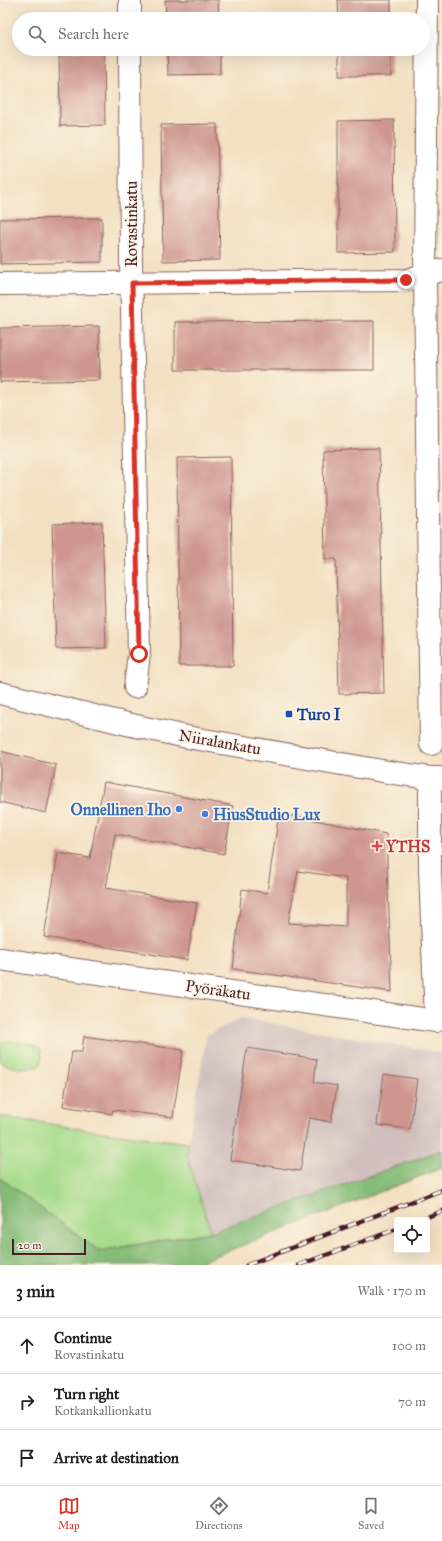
<!DOCTYPE html>
<meta charset="utf-8">
<style>
:root{--surface:#fff;--page:#f2f2f2;--text:#202124;--muted:#757577;--line:#e0e0e0;--accent:#d93025}
body{margin:0;font-family:"IM FELL Great Primer",serif;background:var(--page);color:var(--text)}
.controls{position:absolute;right:12px;bottom:12px;display:grid;overflow:hidden;border-radius:4px;box-shadow:0 4px 16px #0002}
.controls button{width:36px;height:36px;display:grid;place-items:center;padding:0;border:0;border-bottom:1px solid var(--line);background:var(--surface);color:var(--text);font:20px sans-serif}
.scale{position:absolute;left:12px;bottom:10px;width:74px;box-sizing:border-box;padding-left:4px;border:2px solid #4a1f2b;border-top:0;font-size:11px;line-height:14px;white-space:nowrap;color:#4a1f2b;-webkit-text-stroke:3px #fcf5e5;paint-order:stroke}
.stop{position:absolute;width:12px;height:12px;margin:-9px;border:3px solid #d93025;border-radius:50%;background:#fff}
.stop.end{background:#d93025;border-color:#fff;box-shadow:0 1px 4px #0008}
.list{margin:0;padding:0;list-style:none}
h2{display:flex;justify-content:space-between;align-items:center;height:52px;margin:0;padding:0 16px;font-size:17px}
h2 small{font-size:13px;font-weight:400;color:var(--muted)}
.list li{display:grid;grid-template-columns:26px 1fr auto;gap:12px;align-items:center;box-sizing:border-box;height:56px;padding:0 16px;border-top:1px solid var(--line)}
.list b{display:block;font-size:15px;white-space:nowrap}
.list p{margin:0;font-size:13px;white-space:nowrap;color:var(--muted)}
.list em{font-size:13px;font-style:normal;color:var(--muted)}
.icon{flex:none;width:22px;height:22px;fill:none;stroke:currentColor;stroke-width:2;stroke-linecap:round;stroke-linejoin:round}
.map{position:relative;flex:none;width:442px;height:1265px;overflow:hidden}
.search{position:absolute;background:var(--surface);box-shadow:0 4px 16px #0002;left:12px;right:12px;top:12px;height:44px;display:flex;align-items:center;gap:10px;box-sizing:border-box;padding:0 14px;border-radius:22px;color:var(--muted);font-size:15px}
.sheet{height:220px;background:var(--surface)}
nav{display:flex;justify-content:space-around;align-items:center;box-sizing:border-box;height:56px;border-top:1px solid var(--line);background:var(--surface);font-size:11px;color:var(--muted)}
nav a{display:grid;justify-items:center;gap:2px}
nav .on{color:var(--accent)}
.map>svg:first-child{display:block}
.industrial{fill:#d1bfbd}
.green{fill:#a7dc8c;stroke:#787e5c}
.forest{fill:#85bc78;stroke:#686e52}
.building{fill:#ce968f;fill-rule:evenodd}
.lines{fill:none;stroke-linecap:round;stroke-linejoin:round}
.minor-casing{stroke:#856360;stroke-width:24}
.major-casing{stroke:#856360;stroke-width:24}
.minor{stroke:#fff;stroke-width:22}
.major{stroke:#fff;stroke-width:22}
.rail-casing{stroke:#4a1f2b;stroke-width:4.5}
.rail{stroke:#fcf5e5;stroke-width:3;stroke-dasharray:9;stroke-linecap:butt}
.route{stroke:#d93025;stroke-width:5}
.transit-dot{fill:#1a4fb4;stroke:#fcf5e5;stroke-width:1.5}
.shop-dot{fill:#3f7fe0;stroke:#fcf5e5;stroke-width:1.5}
.health-dot{fill:#e0444e;stroke:#fcf5e5;stroke-width:1.5}
.labels{text-anchor:middle;dominant-baseline:central;stroke-width:3.5;stroke-linejoin:round;paint-order:stroke}
.street-label{font-size:16px;fill:#4a1f2b;stroke:#fcf5e5}
.transit-label{font-size:16px;font-weight:bold;fill:#164399;stroke:#fcf5e5;text-anchor:start}
.shop-label{font-size:16px;font-weight:bold;fill:#366cbe;stroke:#fcf5e5;text-anchor:end}
.health-label{font-size:16px;font-weight:bold;fill:#be3a42;stroke:#fcf5e5;text-anchor:start}
</style>
<div class="map">
<svg width="442" height="1265" viewBox="0 0 442 1265">
<rect width="100%" height="100%" fill="#fcf5e5"/>
<filter id="ink" filterUnits="userSpaceOnUse"><feTurbulence type="fractalNoise" baseFrequency=".025" numOctaves="2"/><feDisplacementMap in="SourceGraphic" scale="8" xChannelSelector="R" yChannelSelector="G"/><feConvolveMatrix kernelMatrix="1 2 1 2 8 2 1 2 1" color-interpolation-filters="sRGB"/></filter>
<filter id="wash" filterUnits="userSpaceOnUse"><feTurbulence type="fractalNoise" baseFrequency=".012" numOctaves="4" result="noise"/><feDisplacementMap in="SourceGraphic" scale="16" xChannelSelector="R" yChannelSelector="G"/><feGaussianBlur stdDeviation="0.9" result="paint"/><feColorMatrix in="noise" values="0 0 0 0 0 0 0 0 0 0 0 0 0 0 0 0 0 1.4 0 .05"/><feComposite in="paint" operator="in"/></filter>
<g filter="url(#wash)">
<rect width="100%" height="100%" fill="#f3e0c2"/>
<path class="industrial" d="M241 1018 442 1053V1150L211 1232 187 1157 188 1143 207 1035Z"/>
<g class="green">
<path d="M10 1041 33 1044 41 1049 42 1058 39 1066C27 1070 11 1069 0 1061V1045L1 1043Z"/>
<path d="M0 1116 95 1131 188 1143 187 1157 211 1232 99 1251 0 1178Z"/>
</g>
<path class="forest" d="M442 1150V1168L192 1265H0V1178L99 1251 211 1232Z"/>
<g id="blocks">
<g class="building">
<path d="M165 0H218L219 19H166Z"/>
<path d="M338 0H391V19H339Z"/>
<path d="M167 49H220V74L168 75Z"/>
<rect x="339" y="49" width="52" height="27"/>
<path d="M104 51 105 125 60 126 59 52Z"/>
<path d="M394 120 395 252 338 253V121Z"/>
<path d="M217 124 220 260 163 261 161 125Z"/>
<path d="M102 218V262L0 264V219Z"/>
<path d="M374 321V370H175V322Z"/>
<path d="M99 326 100 380 0 382V328Z"/>
<path d="M379 448 384 693 339 694 336 559H325L323 450Z"/>
<path d="M231 457 233 666H179L177 458Z"/>
<path d="M102 522 106 648 56 649 52 524Z"/>
<path d="M0 751 56 765 46 813 0 802Z"/>
<path d="M104 782 233 806 224 854 115 834 106 888 197 903 187 960 44 937 58 853 90 858Z"/>
<path d="M279 813 386 834 392 992 233 969 242 889 267 893ZM298 871 346 878V927L288 923Z"/>
<path d="M84 1036 183 1050 173 1117 113 1110 112 1114 63 1106 72 1052H82Z"/>
<path d="M247 1048 317 1059 314 1082 337 1086 331 1122 309 1118 300 1171 230 1160Z"/>
<path d="M384 1074 417 1079 410 1129 377 1125Z"/>
</g>
</g>
</g>
<g filter="url(#ink)">
<use href="#blocks" fill-opacity="0" stroke="#856360" stroke-width="1"/>
<g class="lines">
<defs>
<g id="minor">
<path d="M130 0V19"/>
<path d="M427 0 425 276 431 744"/>
<path d="M130 49 131 264 139 654 135 687"/>
<path d="M0 284 406 280 442 270"/>
<path d="M0 959 436 1021 430 871V778"/>
</g>
<path id="major" d="M0 693 127 724 187 737 388 772 430 778H442"/>
</defs>
<use href="#minor" class="minor-casing"/>
<use href="#major" class="major-casing"/>
<use href="#minor" class="minor"/>
<use href="#major" class="major"/>
<defs>
<g id="rail">
<path d="M420 1220 442 1211"/>
<path d="M247 1265 442 1190"/>
<path d="M299 1265 397 1229"/>
</g>
</defs>
<use href="#rail" class="rail-casing"/>
<use href="#rail" class="rail"/>
</g>
</g>
<g class="lines" filter="url(#ink)">
<path class="route" d="M139 654 132 283 406 280"/>
</g>
<rect class="transit-dot" x="285" y="710" width="8" height="8" rx="2"/>
<g class="shop-dot">
<circle cx="179" cy="809" r="4"/>
<circle cx="205" cy="814" r="4"/>
</g>
<path class="health-dot" d="M375 840h4v4h4v4h-4v4h-4v-4h-4v-4h4z"/>
<g class="labels">
<g class="street-label">
<text transform="translate(131 224) rotate(-90)">Rovastinkatu</text>
<text transform="translate(220 742) rotate(10)">Niiralankatu</text>
<text transform="translate(218 990) rotate(8)">Pyöräkatu</text>
</g>
<g class="transit-label">
<text x="297" y="714">Turo I</text>
</g>
<g class="shop-label">
<text x="171" y="809">Onnellinen Iho</text>
<text x="213" y="814" text-anchor="start">HiusStudio Lux</text>
</g>
<g class="health-label">
<text x="386" y="846">YTHS</text>
</g>
</g>
</svg>
<div class="controls">
<button><svg class="icon" aria-label="locate" viewBox="0 0 24 24"><circle cx="12" cy="12" r="6"/><path d="M12 2v4M12 18v4M2 12h4M18 12h4"/></svg></button>
</div>
<div class="scale">20 m</div>
<div class="stop" style="left:139px;top:654px"></div>
<div class="stop end" style="left:406px;top:280px"></div>
<div class="search"><svg class="icon" aria-label="search" viewBox="0 0 24 24"><circle cx="10" cy="10" r="6"/><path d="M15 15l6 6"/></svg>Search here</div>
</div>
<section class="sheet">
<h2>3 min<small>Walk · 170 m</small></h2>
<ul class="list">
<li><svg class="icon" aria-label="ahead" viewBox="0 0 24 24"><path d="M12 20V5M6 11l6-6 6 6"/></svg><div><b>Continue</b><p>Rovastinkatu</p></div><em>100 m</em></li>
<li><svg class="icon" aria-label="right" viewBox="0 0 24 24"><path d="M7 20v-9h11M14 6l5 5-5 5"/></svg><div><b>Turn right</b><p>Kotkankallionkatu</p></div><em>70 m</em></li>
<li><svg class="icon" aria-label="arrive" viewBox="0 0 24 24"><path d="M6 21V4h12l-3 4 3 4H6"/></svg><div><b>Arrive at destination</b></div></li>
</ul>
</section>
<nav>
<a class="on"><svg class="icon" aria-label="map" viewBox="0 0 24 24"><path d="M3 6l6-2 6 2 6-2v14l-6 2-6-2-6 2zM9 4v14M15 6v14"/></svg>Map</a>
<a><svg class="icon" aria-label="directions" viewBox="0 0 24 24"><path d="M12 3l9 9-9 9-9-9zM9 14v-3h6M13 9l2 2-2 2"/></svg>Directions</a>
<a><svg class="icon" aria-label="saved" viewBox="0 0 24 24"><path d="M7 4h10v16l-5-4-5 4z"/></svg>Saved</a>
</nav>
